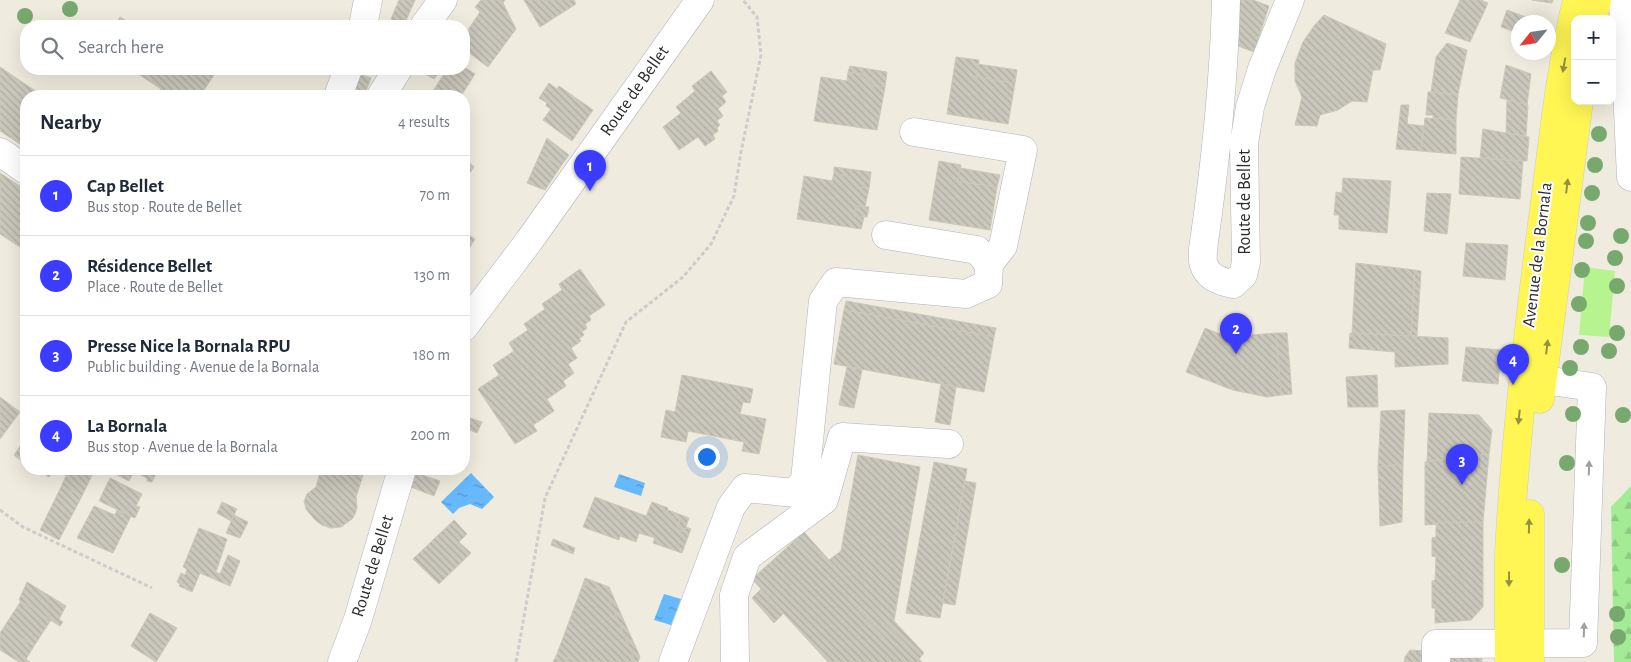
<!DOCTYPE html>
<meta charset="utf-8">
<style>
:root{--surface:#fff;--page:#f2f2f3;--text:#1f2937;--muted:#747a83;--line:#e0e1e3;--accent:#3b3cff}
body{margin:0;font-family:"Alegreya Sans",sans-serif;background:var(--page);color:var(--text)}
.controls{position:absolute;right:15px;top:15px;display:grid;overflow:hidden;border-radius:10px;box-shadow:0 5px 20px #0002}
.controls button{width:45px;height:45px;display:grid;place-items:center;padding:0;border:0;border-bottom:1px solid var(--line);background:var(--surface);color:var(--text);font:25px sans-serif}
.compass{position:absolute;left:1511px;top:15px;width:45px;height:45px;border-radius:50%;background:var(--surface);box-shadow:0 5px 20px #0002;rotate:240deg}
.you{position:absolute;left:706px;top:456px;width:18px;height:18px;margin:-12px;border:4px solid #fff;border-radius:50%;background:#1a73e8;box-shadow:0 0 0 8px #1a73e833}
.badge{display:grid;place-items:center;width:32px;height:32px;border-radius:50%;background:var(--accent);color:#fff;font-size:16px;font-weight:700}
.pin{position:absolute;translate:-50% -41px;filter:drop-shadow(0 1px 2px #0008)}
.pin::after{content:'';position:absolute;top:26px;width:18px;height:15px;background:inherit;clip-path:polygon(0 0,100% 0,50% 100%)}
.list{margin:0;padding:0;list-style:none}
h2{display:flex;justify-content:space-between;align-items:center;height:65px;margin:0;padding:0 20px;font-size:21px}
h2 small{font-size:16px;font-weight:400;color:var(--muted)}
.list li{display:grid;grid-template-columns:32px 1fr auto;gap:15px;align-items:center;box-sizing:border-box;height:80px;padding:0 20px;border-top:1px solid var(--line)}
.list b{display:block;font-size:19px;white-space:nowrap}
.list p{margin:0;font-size:16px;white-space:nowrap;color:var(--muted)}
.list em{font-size:16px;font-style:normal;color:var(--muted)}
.icon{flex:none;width:28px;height:28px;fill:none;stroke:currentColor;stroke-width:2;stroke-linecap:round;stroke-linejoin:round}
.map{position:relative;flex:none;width:1631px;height:662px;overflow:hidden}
.search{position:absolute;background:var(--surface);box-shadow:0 5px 20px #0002;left:20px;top:20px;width:450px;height:55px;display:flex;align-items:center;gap:12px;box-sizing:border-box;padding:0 18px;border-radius:20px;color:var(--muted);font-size:19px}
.panel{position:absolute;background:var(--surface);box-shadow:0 5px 20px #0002;left:20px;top:90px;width:450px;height:385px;border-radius:20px}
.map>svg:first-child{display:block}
.forest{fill:url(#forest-firs)}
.pitch{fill:#b7f48f}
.water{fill:url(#water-ripples)}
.building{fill:url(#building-back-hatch);stroke:#cbc8b7}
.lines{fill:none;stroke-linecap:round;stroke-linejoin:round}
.minor-casing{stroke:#b1b2c1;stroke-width:29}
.major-casing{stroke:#ccc;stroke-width:29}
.path{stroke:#ccc;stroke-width:3;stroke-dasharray:4 2.5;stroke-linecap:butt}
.minor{stroke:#fff;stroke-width:28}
.major{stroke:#fff653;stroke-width:28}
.tree{fill:#77a96e}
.oneway{fill:#969140}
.oneway2{fill:#a0a0a0}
.labels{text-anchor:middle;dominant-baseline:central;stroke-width:4;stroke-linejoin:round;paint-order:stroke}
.street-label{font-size:18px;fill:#2c2c2c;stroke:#fff}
</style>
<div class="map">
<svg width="1631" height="662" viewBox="0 0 1631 662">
<defs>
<pattern id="forest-firs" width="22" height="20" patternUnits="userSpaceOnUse" patternTransform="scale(1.25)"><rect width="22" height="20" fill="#a3eb95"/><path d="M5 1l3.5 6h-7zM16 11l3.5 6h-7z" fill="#8cca81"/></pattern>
<pattern id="water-ripples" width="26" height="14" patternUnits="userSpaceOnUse" patternTransform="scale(1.25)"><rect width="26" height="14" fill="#66b9fc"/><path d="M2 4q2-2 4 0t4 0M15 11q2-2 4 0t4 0" fill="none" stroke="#5497cc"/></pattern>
<pattern id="building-back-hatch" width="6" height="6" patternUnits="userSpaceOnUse" patternTransform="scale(1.25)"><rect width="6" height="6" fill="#cac8bc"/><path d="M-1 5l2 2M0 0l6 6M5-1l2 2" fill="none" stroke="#aeaca2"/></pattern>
</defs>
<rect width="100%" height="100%" fill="#efebde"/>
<path class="forest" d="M1631 486V662H1614L1611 507Z"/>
<path class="pitch" d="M1585 267 1615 271 1609 337 1579 335Z"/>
<g class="water">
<path d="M471 473 494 497 482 509 470 504 459 508 453 514 441 502Z"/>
<path d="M619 474 645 483 641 496 614 487Z"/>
<path d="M664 594 681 599 671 625 654 620Z"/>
</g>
<g class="building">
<path d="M399 0H415L404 25 391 19Z"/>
<path d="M481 0H505L503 3 516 29 488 67 464 49V36L480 12 475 7Z"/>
<path d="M524 0H574L576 4 540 27Z"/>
<path d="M1239 0H1253L1269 6 1254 52 1238 46Z"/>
<path d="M1460 0H1481L1488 3 1470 42 1445 33Z"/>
<path d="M1532 0H1553L1552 3Z"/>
<path d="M1507 10 1539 22H1518V33L1501 27Z"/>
<path d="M1324 15 1386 44 1380 70H1373L1367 102 1352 101 1338 110 1320 115 1317 126 1295 125 1302 97 1295 81V63L1303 42 1314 26Z"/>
<path d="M120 17 135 26H114Z"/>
<path d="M1447 43 1467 50 1458 94 1431 92 1436 57Z"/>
<path d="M956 57 979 60 976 77 1015 83 1008 124 947 114Z"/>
<path d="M978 64 1017 70 1015 83 976 77Z"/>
<path d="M1506 65 1531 74 1527 105 1500 98Z"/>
<path d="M850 66 887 72 885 87 873 86 862 74 848 72Z"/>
<path d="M0 67 43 96H26V148L0 131Z"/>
<path d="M464 67 475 74 461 96H430L447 69H464Z"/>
<path d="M131 69H212L216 72 200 96H155L161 89Z"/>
<path d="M416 69H441L434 79Z"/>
<path d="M711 71 727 92 722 96 726 102 718 109 723 116 717 121 720 125 717 128 718 131 713 135 715 139 705 146 698 137 679 150 663 127 681 113 676 107 695 91 692 86Z"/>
<path d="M848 72 862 74 873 86 885 87 877 130 814 121 821 77 847 81Z"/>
<path d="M356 73 371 78 364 96H350Z"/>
<path d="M549 83 557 89 559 86 593 110 572 141 543 120 551 109 546 106 547 103 539 98Z"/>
<path d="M1428 92 1458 94 1456 120 1433 118V115H1426Z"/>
<path d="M1507 100 1528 105 1526 136 1506 133Z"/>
<path d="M1401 105H1409L1407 124 1424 126 1421 151 1396 149Z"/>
<path d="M1425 118 1456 120V154L1421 151Z"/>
<path d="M1483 129 1529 137 1527 161 1480 158Z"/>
<path d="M547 138 569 155 561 166 540 154Z"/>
<path d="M540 154 561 166 545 190 527 183Z"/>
<path d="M1461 157 1523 161 1520 199 1459 194Z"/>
<path d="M464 158 474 167 464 181Z"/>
<path d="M939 161 961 165 958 181 997 187 990 230 929 220Z"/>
<path d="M834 167 871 172 869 188 857 187 849 177 834 173Z"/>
<path d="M960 168 1000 175 997 187 958 181Z"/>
<path d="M0 173 26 190V251L0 234Z"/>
<path d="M834 173 849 177 857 187 869 188 865 207 856 206 854 216 864 217 861 229 797 219 804 176 832 181Z"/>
<path d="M1343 178 1391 181 1387 233 1339 229V215H1334L1336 192 1342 193Z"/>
<path d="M1427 193 1451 194 1447 234 1424 231Z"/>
<path d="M856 206 869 207 867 217 854 216Z"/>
<path d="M464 232 475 239 464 257Z"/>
<path d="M1466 243 1508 245 1505 280 1463 276Z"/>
<path d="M1356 263 1415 270 1411 336 1352 333Z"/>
<path d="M580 269 605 305 589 316 591 320 585 324 587 328 582 332 584 335 579 339 581 341 571 348 577 358 568 364 574 373 563 381 566 386 547 399 554 411 533 425 537 431 515 444 478 389 499 375 493 365 514 351 509 343 528 330 524 324 545 309 542 304 562 290 559 284Z"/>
<path d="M1415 270 1421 271 1417 336H1411Z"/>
<path d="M846 301 996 328 994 337 844 310Z"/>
<path d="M844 310 994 337 984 392 834 364Z"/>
<path d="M1205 328 1227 337 1276 333 1281 395 1267 397 1233 390 1186 372Z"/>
<path d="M1276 333H1287L1292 394 1281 395Z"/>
<path d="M1350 333 1448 338V364L1395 367V352L1349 348Z"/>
<path d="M1466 347 1501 350 1498 384 1462 381Z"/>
<path d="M847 367 862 370 854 408 839 405Z"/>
<path d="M682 375 753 389 750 403 743 402 740 414 766 419 759 454 742 451 744 442 688 431 686 442 661 437 666 410 675 412Z"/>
<path d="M1377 375 1378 407H1348L1346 377Z"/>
<path d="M941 384 956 387 950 425 935 422Z"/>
<path d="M0 397 20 412 0 439Z"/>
<path d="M1405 410 1403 464 1378 467 1381 411Z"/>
<path d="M1429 413 1479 415 1492 430 1489 454 1427 462Z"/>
<path d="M470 418 482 422 477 433 465 428Z"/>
<path d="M23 442 26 444V468L24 467 25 464 14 455Z"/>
<path d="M1489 454 1483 522 1425 525V462Z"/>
<path d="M858 455 920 467 894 621 924 653 919 659 829 560 841 551Z"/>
<path d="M934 462 967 469 940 618 906 613Z"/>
<path d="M1403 464 1402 522 1380 526 1378 467Z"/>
<path d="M27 469H54L49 477 38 470 35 474Z"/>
<path d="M69 469H95L82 496 61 487Z"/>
<path d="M104 469H115L113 473Z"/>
<path d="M115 469H158L152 482 147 481V478L134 472 129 481 113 473Z"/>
<path d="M321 469H365L356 497 357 508 355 514 352 519 341 527 330 528 322 525 315 520 306 509 304 501 307 494 316 487Z"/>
<path d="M416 473 440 481 434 496 411 487Z"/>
<path d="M110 478 142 494 136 506 140 507 135 518 99 501Z"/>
<path d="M965 481 976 483 955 605 943 603Z"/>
<path d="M61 487 82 496 59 540 40 530Z"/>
<path d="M595 497 646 516 652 502 668 508 666 514 680 519 677 529 689 534 682 553 653 543 655 538 639 533 636 542 620 536 619 540 583 527Z"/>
<path d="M222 502 237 509 231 521 217 513Z"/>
<path d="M94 506 115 515 117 510 131 516 113 553 77 538Z"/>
<path d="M668 510 689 518 684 532 677 529 680 519 666 514Z"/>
<path d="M234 515 248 522 240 538 226 533Z"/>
<path d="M454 520 467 534 459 542 471 553 439 584 413 559Z"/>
<path d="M1483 522V607L1471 620 1435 623V608H1432V581L1435 580 1436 557 1432 556V538L1436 537V523Z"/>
<path d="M686 527 691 529 689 534 684 532Z"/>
<path d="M199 528 227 539 216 572 220 574 228 555 240 561 230 586 200 573 192 592 179 586 180 584 177 582 181 573 185 575 187 569 183 567Z"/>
<path d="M804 532 829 560 922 662H906L795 540Z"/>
<path d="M553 539 568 545 566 551 551 545Z"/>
<path d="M795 540 906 662H828L752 579Z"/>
<path d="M568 545 575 548 573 554 566 551Z"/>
<path d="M585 578 609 587 640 657 638 662H631L633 656 606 593 583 584Z"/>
<path d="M27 582 66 606 59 619 63 622 60 626 19 600Z"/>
<path d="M583 584 606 593 633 656 631 662H578L557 654Z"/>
<path d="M761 589 783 614 774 623 752 598Z"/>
<path d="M21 601 51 620 34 646 4 627Z"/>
<path d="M150 613 177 628 156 662 131 646Z"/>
<path d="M4 627 34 646 26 659 30 662H19L0 650V633Z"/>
<path d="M1410 650 1425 651V662H1404L1405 657Z"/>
<path d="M557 654 578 662H553Z"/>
<rect x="1441" y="656" width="41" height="6"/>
</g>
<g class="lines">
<defs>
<g id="minor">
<path d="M1226 0C1224 83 1215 167 1203 249 1203 254 1202 261 1204 265 1208 278 1222 282 1233 284L1243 275 1246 262 1244 144 1250 107 1262 69 1290 0"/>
<path d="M1623 0 1631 177"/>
<path d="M363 26 368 0"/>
<path d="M424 26 443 0"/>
<path d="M338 96 348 69"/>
<path d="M381 96 398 69"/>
<path d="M914 132 1023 150 1003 246 989 264"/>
<path d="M0 152 26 170"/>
<path d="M464 327 529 241 700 0"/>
<path d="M342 662 358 619 402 469"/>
<path d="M673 662 731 507 745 488 795 493 805 480 823 301 836 282 966 294 988 284 989 264 977 250 886 235"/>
<path d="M735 662 734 595 747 557 824 500 842 437 949 444"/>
<path d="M1436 662V644L1583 643 1592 387 1524 377"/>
</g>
<g id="major">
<path d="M1593 19 1597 0"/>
<path d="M1540 399 1579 101"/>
<path d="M1530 514V662"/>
<path d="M1509 662C1509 626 1508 589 1509 552 1515 442 1528 333 1542 224 1552 150 1559 73 1577 0"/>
</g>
</defs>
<use href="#minor" class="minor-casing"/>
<use href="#major" class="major-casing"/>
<g class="path">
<path d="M0 510 23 527 152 588"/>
<path d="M516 662 545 498 626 322 683 277 711 244 734 196 741 152 761 55 757 17 743 0"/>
</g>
<use href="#minor" class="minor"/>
<use href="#major" class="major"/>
</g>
<g class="tree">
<circle cx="70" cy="9" r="8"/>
<circle cx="25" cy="16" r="8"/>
<circle cx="1599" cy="134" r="8"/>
<circle cx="1595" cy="165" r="8"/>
<circle cx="1592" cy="193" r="8"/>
<circle cx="1588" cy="223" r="8"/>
<circle cx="1621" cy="236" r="8"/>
<circle cx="1586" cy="241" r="8"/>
<circle cx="1615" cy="258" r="8"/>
<circle cx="1582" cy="270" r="8"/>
<circle cx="1617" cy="286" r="8"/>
<circle cx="1579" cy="304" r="8"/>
<circle cx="1617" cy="333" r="8"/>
<circle cx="1581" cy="347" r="8"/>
<circle cx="1609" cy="351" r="8"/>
<circle cx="1570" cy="368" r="8"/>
<circle cx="1573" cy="414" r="8"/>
<circle cx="1623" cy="415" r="8"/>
<circle cx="1567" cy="463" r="8"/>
<circle cx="1562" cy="565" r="8"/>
<circle cx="1617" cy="614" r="8"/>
<circle cx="1618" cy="637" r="8"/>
</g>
<defs><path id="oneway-solid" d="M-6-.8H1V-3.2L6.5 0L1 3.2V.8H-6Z" transform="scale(1.25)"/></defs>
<g class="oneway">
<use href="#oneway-solid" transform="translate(1564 65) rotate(100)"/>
<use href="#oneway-solid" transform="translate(1567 186) rotate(-83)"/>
<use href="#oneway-solid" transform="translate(1547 347) rotate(-83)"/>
<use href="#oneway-solid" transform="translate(1519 417) rotate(96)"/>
<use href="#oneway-solid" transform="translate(1529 526) rotate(-89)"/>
<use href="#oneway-solid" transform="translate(1509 579) rotate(90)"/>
</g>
<g class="oneway2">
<use href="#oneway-solid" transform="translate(1589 468) rotate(-88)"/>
<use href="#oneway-solid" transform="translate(1584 630) rotate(-88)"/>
</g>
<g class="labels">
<g class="street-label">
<text transform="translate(635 91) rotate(-55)">Route de Bellet</text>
<text transform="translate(1245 202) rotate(-90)">Route de Bellet</text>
<text transform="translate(1538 255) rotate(-83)">Avenue de la Bornala</text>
<text transform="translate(373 566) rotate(-73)">Route de Bellet</text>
</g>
</g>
</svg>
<div class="controls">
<button>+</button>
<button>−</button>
</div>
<svg class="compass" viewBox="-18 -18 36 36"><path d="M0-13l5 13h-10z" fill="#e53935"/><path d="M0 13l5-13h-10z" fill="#747a83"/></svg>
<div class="you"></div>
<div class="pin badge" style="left:590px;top:191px">1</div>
<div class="pin badge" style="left:1236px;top:354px">2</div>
<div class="pin badge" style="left:1462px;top:485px">3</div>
<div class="pin badge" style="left:1513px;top:385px">4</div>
<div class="search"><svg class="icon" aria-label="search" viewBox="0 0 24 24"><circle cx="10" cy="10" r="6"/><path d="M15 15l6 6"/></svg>Search here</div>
<section class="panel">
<h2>Nearby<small>4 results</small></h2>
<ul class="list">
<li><span class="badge">1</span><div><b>Cap Bellet</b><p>Bus stop · Route de Bellet</p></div><em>70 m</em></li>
<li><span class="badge">2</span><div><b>Résidence Bellet</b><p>Place · Route de Bellet</p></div><em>130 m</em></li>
<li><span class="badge">3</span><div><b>Presse Nice la Bornala RPU</b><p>Public building · Avenue de la Bornala</p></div><em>180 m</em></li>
<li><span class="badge">4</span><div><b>La Bornala</b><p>Bus stop · Avenue de la Bornala</p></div><em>200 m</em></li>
</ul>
</section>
</div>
